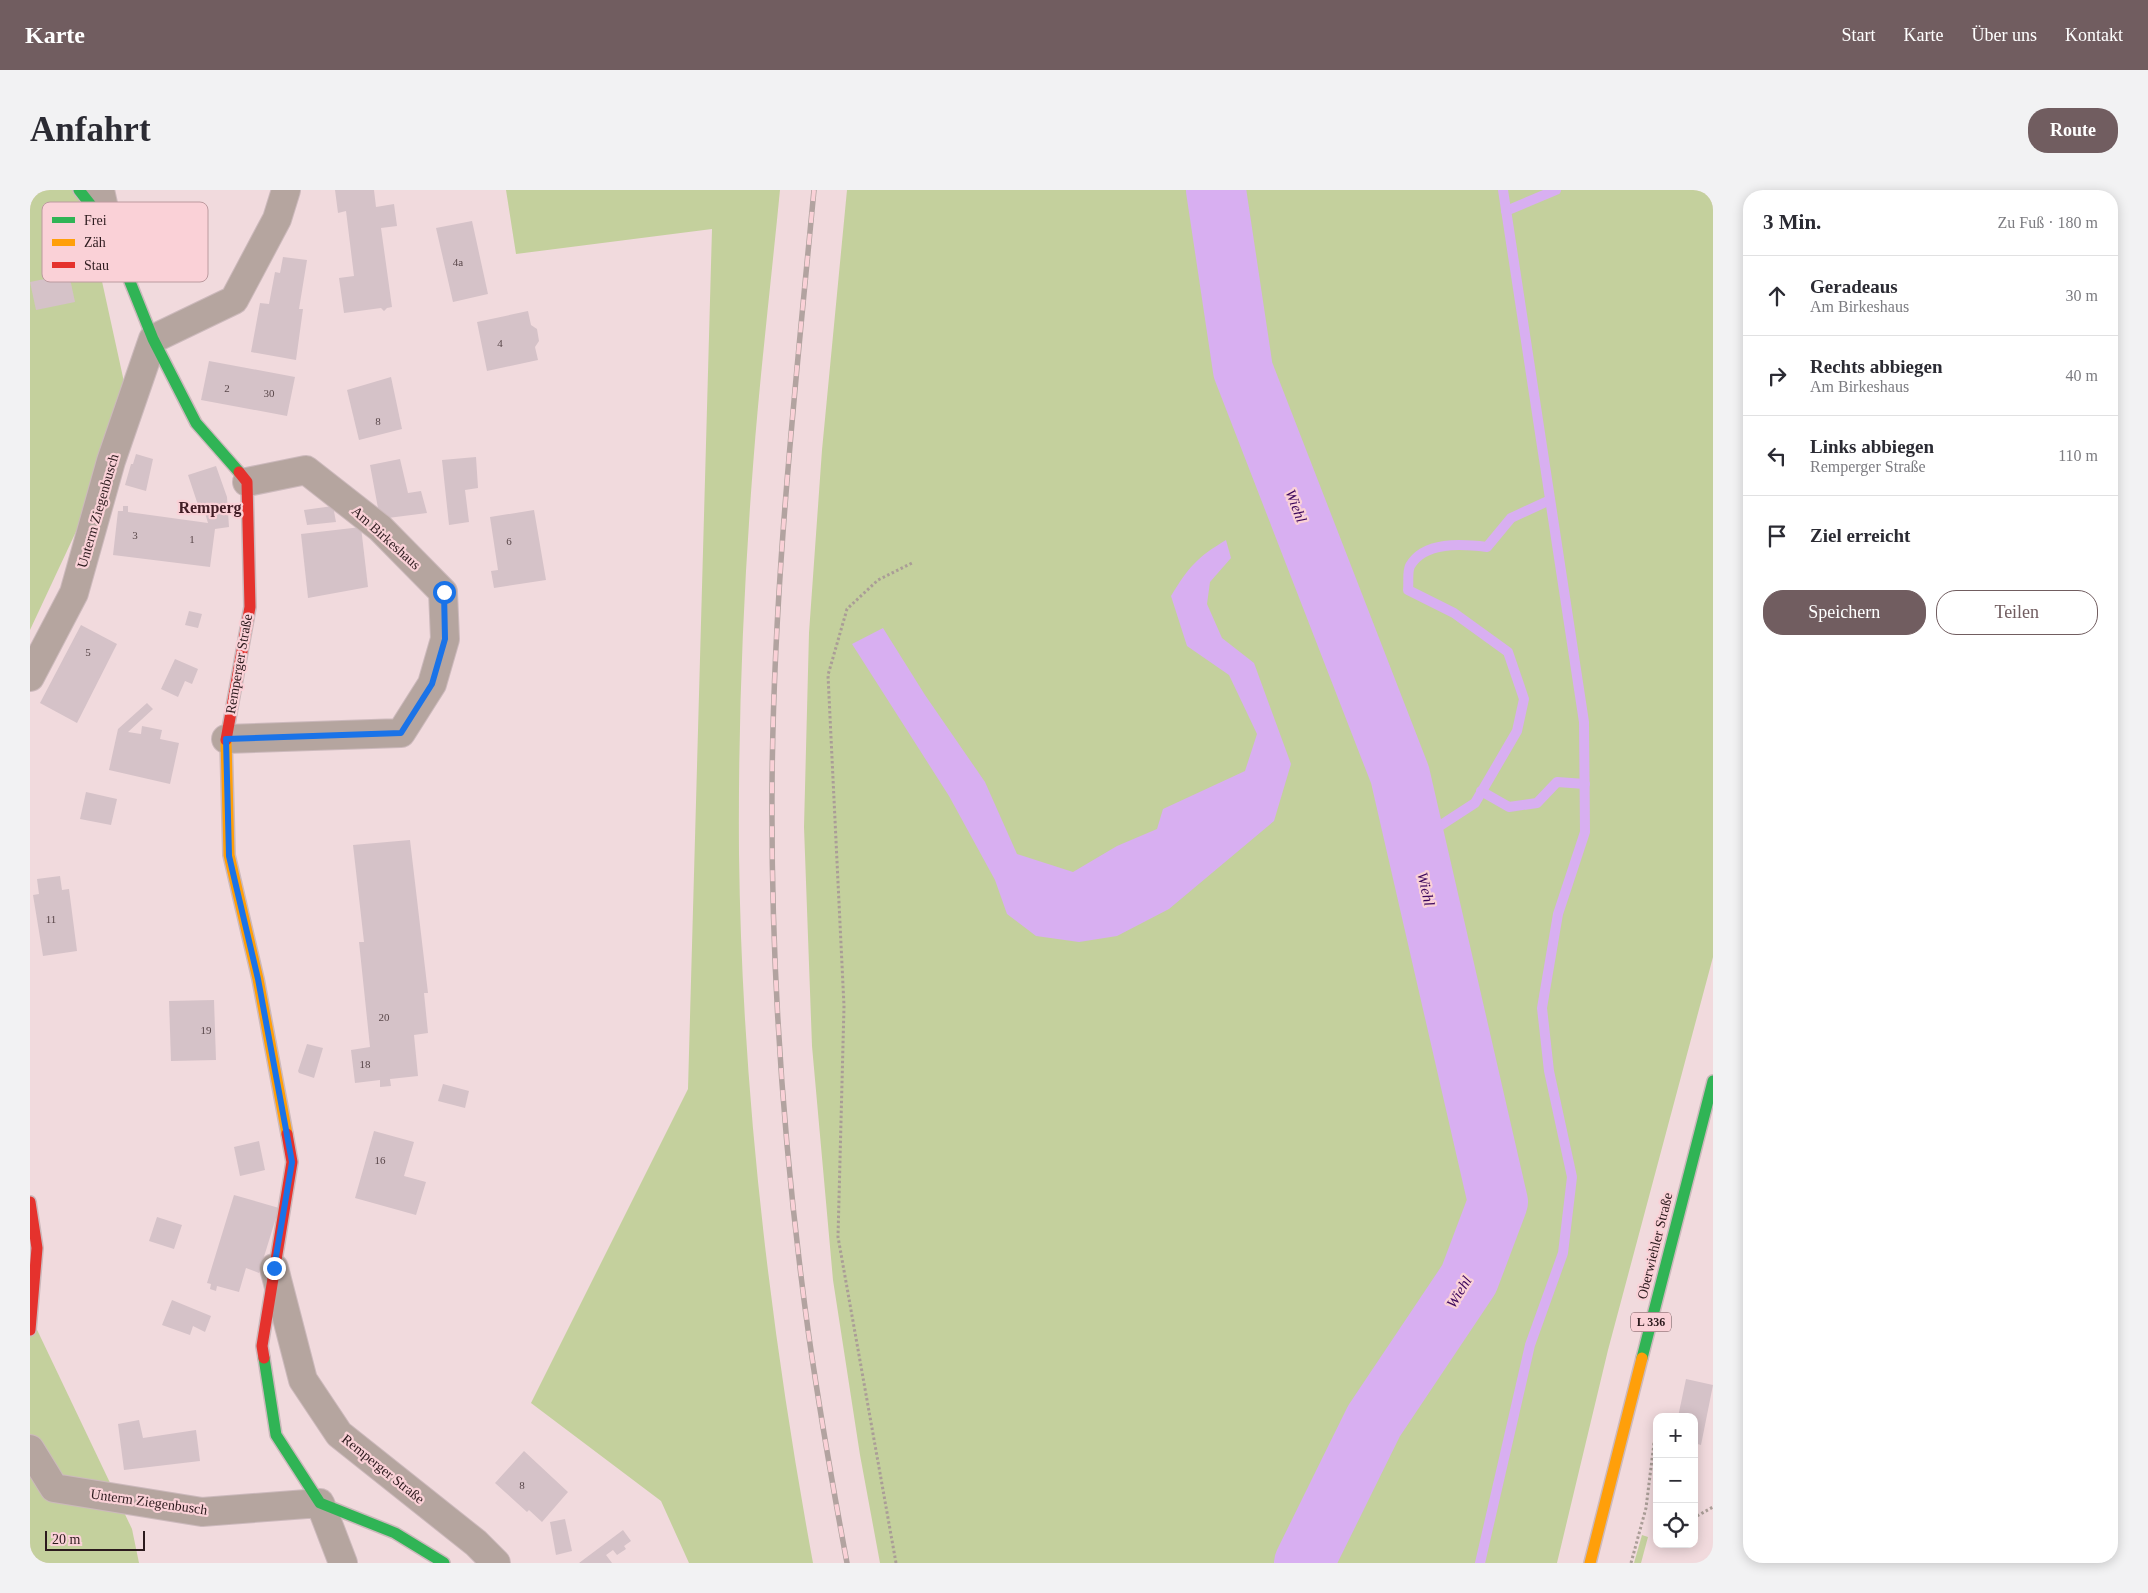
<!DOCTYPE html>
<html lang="de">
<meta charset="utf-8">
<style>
:root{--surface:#fff;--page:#f2f2f3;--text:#2b2b33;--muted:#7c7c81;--line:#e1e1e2;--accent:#715d60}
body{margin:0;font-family:Georgia,serif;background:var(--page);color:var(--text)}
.controls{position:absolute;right:15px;bottom:15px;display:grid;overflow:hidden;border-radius:10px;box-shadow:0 2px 12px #0003}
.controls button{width:45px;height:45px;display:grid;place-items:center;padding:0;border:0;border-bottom:1px solid var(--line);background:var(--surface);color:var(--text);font:25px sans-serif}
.scale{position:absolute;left:15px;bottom:12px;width:100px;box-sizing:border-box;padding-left:5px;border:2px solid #2c1a1d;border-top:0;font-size:14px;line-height:18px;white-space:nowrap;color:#2c1a1d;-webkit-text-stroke:4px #fad1d7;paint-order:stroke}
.stop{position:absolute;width:15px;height:15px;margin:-11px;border:4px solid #1a73e8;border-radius:50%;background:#fff}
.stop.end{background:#1a73e8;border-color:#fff;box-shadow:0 1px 5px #0008}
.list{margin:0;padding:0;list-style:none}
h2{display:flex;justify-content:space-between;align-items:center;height:65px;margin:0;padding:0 20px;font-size:21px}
h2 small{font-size:16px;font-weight:400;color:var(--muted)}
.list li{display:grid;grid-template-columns:32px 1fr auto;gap:15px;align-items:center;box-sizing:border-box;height:80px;padding:0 20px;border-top:1px solid var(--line)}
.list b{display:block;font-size:19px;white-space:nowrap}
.list p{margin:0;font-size:16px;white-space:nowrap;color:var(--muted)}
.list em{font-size:16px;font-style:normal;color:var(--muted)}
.actions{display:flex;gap:10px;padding:15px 20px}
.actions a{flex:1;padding:11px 0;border:1px solid var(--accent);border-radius:20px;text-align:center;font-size:18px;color:var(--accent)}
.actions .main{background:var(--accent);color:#fff}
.icon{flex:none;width:28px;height:28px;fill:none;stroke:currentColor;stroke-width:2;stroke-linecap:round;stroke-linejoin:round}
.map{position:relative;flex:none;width:1683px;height:1373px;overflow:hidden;border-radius:20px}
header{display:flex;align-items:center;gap:30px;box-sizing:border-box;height:70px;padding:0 25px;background:var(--accent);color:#fff}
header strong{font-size:24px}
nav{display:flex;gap:28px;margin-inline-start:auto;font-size:18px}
.intro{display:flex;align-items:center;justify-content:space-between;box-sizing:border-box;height:120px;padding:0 30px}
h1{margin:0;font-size:35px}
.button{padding:12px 22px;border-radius:20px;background:var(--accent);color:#fff;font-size:18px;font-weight:700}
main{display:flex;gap:30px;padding:0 30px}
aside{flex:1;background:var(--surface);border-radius:20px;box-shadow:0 2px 12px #0003}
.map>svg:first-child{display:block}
.green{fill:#c4d09d}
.water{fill:#d8aff1}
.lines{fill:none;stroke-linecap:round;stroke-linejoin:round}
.stream{stroke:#d8aff1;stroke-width:10}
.river{stroke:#d8aff1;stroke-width:60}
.building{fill:#d5c2c8}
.street-casing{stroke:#ccb9bc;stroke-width:30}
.fast-casing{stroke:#ccb9bc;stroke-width:14}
.slow-casing{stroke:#ccb9bc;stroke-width:14}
.jam-casing{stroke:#ccb9bc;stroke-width:14}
.path{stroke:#aa9d97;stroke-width:3;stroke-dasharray:2.5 2.5;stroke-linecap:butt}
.street{stroke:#b5a59f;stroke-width:28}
.fast{stroke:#30b455;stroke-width:11}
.slow{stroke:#ff9f0a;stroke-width:11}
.jam{stroke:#e5322d;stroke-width:11}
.rail-casing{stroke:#b2a3a0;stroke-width:5.5}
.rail{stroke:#fad1d7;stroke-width:4;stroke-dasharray:11;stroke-linecap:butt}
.route{stroke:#1a73e8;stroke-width:6}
.labels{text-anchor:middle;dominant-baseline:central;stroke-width:4.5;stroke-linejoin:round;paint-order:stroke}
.number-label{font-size:11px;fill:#59474a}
.shield{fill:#fad1d7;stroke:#6a5155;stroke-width:1}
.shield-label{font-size:12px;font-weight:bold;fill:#2c1a1d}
.street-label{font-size:14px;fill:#2c1a1d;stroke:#fad1d7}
.water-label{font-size:15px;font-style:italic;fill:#3c065b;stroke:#fad1d7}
.quarter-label{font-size:16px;font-weight:bold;fill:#411c24;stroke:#fad1d7}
.key{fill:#fad1d7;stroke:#bc9a9f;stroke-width:1}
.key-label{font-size:14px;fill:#2c1a1d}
</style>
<header>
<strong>Karte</strong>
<nav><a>Start</a><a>Karte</a><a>Über uns</a><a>Kontakt</a></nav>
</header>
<div class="intro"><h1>Anfahrt</h1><a class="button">Route</a></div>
<main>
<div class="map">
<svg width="1683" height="1373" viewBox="0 0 1683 1373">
<rect width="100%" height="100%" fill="#f1dadd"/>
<g class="green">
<path d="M0 0H52L101 224 0 440Z"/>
<path d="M476 0H750C741 92 730 184 723 276 713 405 708 535 709 664 712 902 740 1139 783 1373H659L631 1311 501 1213 658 899 682 39 486 64Z"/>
<path d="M817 0H1683V767L1578 1160 1527 1373H850L830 1265 803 1090 782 856 774 637 779 443 792 260Z"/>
<path d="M0 1125 102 1339 109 1373H0Z"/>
<path d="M1612 1345 1618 1347 1611 1373H1604Z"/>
</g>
<path class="water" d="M1196 350 1201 368 1180 392 1177 414 1192 448 1224 473 1261 574 1244 631 1139 719 1087 746 1049 752 1006 746 977 724 965 690 919 606 822 454 853 438 895 505 955 592 987 664 1043 682 1087 656 1127 639 1133 619 1215 581 1227 544 1199 485 1157 456 1141 406C1159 377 1166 368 1196 350Z"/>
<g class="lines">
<g class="stream">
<path d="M1476 21 1526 0"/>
<path d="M1451 601 1479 617 1507 613 1527 592 1555 594"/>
<path d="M1385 652 1445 613 1487 541 1494 509 1478 462 1424 423 1378 400C1379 393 1377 382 1380 376 1394 351 1432 354 1457 357L1481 328 1520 310"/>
<path d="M1450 1373 1500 1155 1533 1063 1542 987 1519 881 1512 818 1528 724 1555 642 1554 532 1473 0"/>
</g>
<path class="river" d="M1186 0 1213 180 1370 585 1468 1012 1439 1089 1344 1231 1274 1373"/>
</g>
<g class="building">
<path d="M305 0H344L346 17 364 14 367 36 351 38 362 117 357 118 354 121 351 118 314 123 309 88 324 86 316 21 308 23Z"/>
<path d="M442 31 458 104 423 112 406 38Z"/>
<path d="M253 67 277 70 269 119H273L266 170 221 162 230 113 239 114 245 82 250 83Z"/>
<path d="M39 84 45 112 6 120 0 92Z"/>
<path d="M498 121 501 135 507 139 509 151 505 157 508 170 457 181 447 132Z"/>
<path d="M179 171 265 187 257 226 171 210Z"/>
<path d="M361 187 372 239 329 250 317 200Z"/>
<path d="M106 264 123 269 116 301 95 295 101 274H103Z"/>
<path d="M446 267 448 298 435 300 439 332 419 335 412 270Z"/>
<path d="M370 269 378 303 391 301 397 323 350 329 340 275Z"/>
<path d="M186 276 197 307 199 337 185 339 180 377 83 365 88 321H93V316H98V322L178 333 173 316 169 318 158 285Z"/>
<path d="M303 316 306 332 277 335 274 320Z"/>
<path d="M504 320 516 390 464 398 461 381 468 380 460 327Z"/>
<path d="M331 337 338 397 278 408 271 344Z"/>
<path d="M159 421 172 424 168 438 155 435Z"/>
<path d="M51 435 87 454 47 533 10 513Z"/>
<path d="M145 469 168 479 162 494 155 491 148 507 131 499Z"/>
<path d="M117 513 123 519 98 542 111 544 112 536 132 540 130 549 149 553 140 594 79 580 88 539Z"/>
<path d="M56 602 87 609 81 635 50 629Z"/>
<path d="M380 650 398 803H394L398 843 384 845 388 886 360 889 361 896 350 897V890L325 893 321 860 340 857 329 752H334L323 655Z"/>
<path d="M30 686 32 700 39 699 47 761 13 766 3 705 9 704 7 689Z"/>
<path d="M184 810 186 870 141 871 139 811Z"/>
<path d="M277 854 293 858 284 888 269 883 268 881Z"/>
<path d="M413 894 439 901 435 918 408 911Z"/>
<path d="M344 941 384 952 374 986 396 992 386 1025 325 1008Z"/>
<path d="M229 951 235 980 210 986 204 957Z"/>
<path d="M204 1005 249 1018 229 1083 216 1078 209 1102 187 1096 186 1101 180 1099 181 1094 177 1093Z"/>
<path d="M127 1027 152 1035 144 1059 119 1051Z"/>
<path d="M142 1110 181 1126 175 1142 163 1136 160 1145 132 1135Z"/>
<path d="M1656 1189 1683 1195 1671 1255 1664 1253V1227H1648Z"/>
<path d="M109 1230 113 1248 166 1240 170 1271 94 1280 88 1234Z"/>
<path d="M494 1261 538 1302 512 1332 499 1320 497 1322 465 1293Z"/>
<path d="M535 1329 542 1361 526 1365 520 1332Z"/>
<path d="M593 1340 601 1351 594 1356 596 1359 587 1365 583 1360 576 1365 582 1373H549Z"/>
</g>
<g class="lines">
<defs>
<g id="street">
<path d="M70 0 78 37"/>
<path d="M0 487 44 403 81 271 123 149 204 110 247 29 256 0"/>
<path d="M196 549 371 543 402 494 415 449 413 402 350 338 276 280 217 292"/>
<path d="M244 1078 273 1190 309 1244 446 1353 466 1373"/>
<path d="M0 1259 24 1298 172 1322 290 1313 313 1373"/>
</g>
<g id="fast">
<path d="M49 0 78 37 123 149 166 233 209 282"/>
<path d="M234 1168 246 1245 290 1313 365 1343 414 1373"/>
<path d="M1612 1168 1683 891"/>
</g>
<g id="slow">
<path d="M196 550 199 665 228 789 257 944"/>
<path d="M1560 1373 1612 1168"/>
</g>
<g id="jam">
<path d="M196 550 220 417 217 292 209 282"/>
<path d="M0 1012 7 1058 0 1140"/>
<path d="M234 1168 232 1156 262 972 257 944"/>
</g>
</defs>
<use href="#street" class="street-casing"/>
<use href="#fast" class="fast-casing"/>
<use href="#slow" class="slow-casing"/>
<use href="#jam" class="jam-casing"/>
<g class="path">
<path d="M1667 1326 1683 1317"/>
<path d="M866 1373 808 1047 814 816 798 485 817 419 848 390 882 373"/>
<path d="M1601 1373 1616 1318 1624 1253"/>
</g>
<use href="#street" class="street"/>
<use href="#fast" class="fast"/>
<use href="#slow" class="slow"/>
<use href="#jam" class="jam"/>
<defs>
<path id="rail" d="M784 0C765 200 743 400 742 601 741 783 754 967 779 1147 790 1223 803 1298 817 1373"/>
</defs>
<use href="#rail" class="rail-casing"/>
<use href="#rail" class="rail"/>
</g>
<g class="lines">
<path class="route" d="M244 1078 262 972 228 789 199 666 196 549 371 543 402 494 415 449 414 402"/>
</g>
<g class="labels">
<g class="number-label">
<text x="428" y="72">4a</text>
<text x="470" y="153">4</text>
<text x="197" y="198">2</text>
<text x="239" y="203">30</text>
<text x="348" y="231">8</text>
<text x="105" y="345">3</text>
<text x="162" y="349">1</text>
<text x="479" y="351">6</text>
<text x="58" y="462">5</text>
<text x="21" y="729">11</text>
<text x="354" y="827">20</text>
<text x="176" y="840">19</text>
<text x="335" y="874">18</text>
<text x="350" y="970">16</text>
<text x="492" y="1295">8</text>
</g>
<rect class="shield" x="1601" y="1122.5" width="40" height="19" rx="4"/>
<g class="shield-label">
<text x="1621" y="1132">L 336</text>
</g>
<g class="street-label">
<text transform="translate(68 321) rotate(-74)">Unterm Ziegenbusch</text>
<text transform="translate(356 348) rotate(42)">Am Birkeshaus</text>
<text transform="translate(209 474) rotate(-80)">Remperger Straße</text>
<text transform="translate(1625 1056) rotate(-76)">Oberwiehler Straße</text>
<text transform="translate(353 1279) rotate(39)">Remperger Straße</text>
<text transform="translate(119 1312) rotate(8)">Unterm Ziegenbusch</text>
</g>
<g class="water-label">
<text transform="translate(1266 316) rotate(69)">Wiehl</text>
<text transform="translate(1396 699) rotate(77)">Wiehl</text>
<text transform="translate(1429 1102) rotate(-58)">Wiehl</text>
</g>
<g class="quarter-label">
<text x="180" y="317">Remperg</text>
</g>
</g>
<rect x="12" y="12" width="166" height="80" rx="8" class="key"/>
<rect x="22" y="27" width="23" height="6" fill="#30b455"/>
<rect x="22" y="49" width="23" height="7" fill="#ff9f0a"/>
<rect x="22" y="72" width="23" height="6" fill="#e5322d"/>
<g class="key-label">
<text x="54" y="35">Frei</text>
<text x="54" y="57">Zäh</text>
<text x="54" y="80">Stau</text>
</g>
</svg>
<div class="controls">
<button>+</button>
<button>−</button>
<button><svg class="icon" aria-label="locate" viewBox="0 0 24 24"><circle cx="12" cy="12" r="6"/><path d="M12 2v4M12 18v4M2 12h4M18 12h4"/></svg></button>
</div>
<div class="scale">20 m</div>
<div class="stop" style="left:414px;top:402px"></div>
<div class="stop end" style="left:244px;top:1078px"></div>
</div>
<aside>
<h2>3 Min.<small>Zu Fuß · 180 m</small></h2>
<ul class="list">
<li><svg class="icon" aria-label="ahead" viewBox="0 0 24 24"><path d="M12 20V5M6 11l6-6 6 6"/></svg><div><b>Geradeaus</b><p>Am Birkeshaus</p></div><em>30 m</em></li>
<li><svg class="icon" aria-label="right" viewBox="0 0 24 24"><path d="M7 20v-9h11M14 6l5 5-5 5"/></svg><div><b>Rechts abbiegen</b><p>Am Birkeshaus</p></div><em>40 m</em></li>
<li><svg class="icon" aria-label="left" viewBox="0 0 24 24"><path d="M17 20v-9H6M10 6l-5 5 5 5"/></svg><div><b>Links abbiegen</b><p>Remperger Straße</p></div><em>110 m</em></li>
<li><svg class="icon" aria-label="arrive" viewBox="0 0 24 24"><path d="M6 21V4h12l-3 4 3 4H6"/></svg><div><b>Ziel erreicht</b></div></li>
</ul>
<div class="actions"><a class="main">Speichern</a><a>Teilen</a></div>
</aside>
</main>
